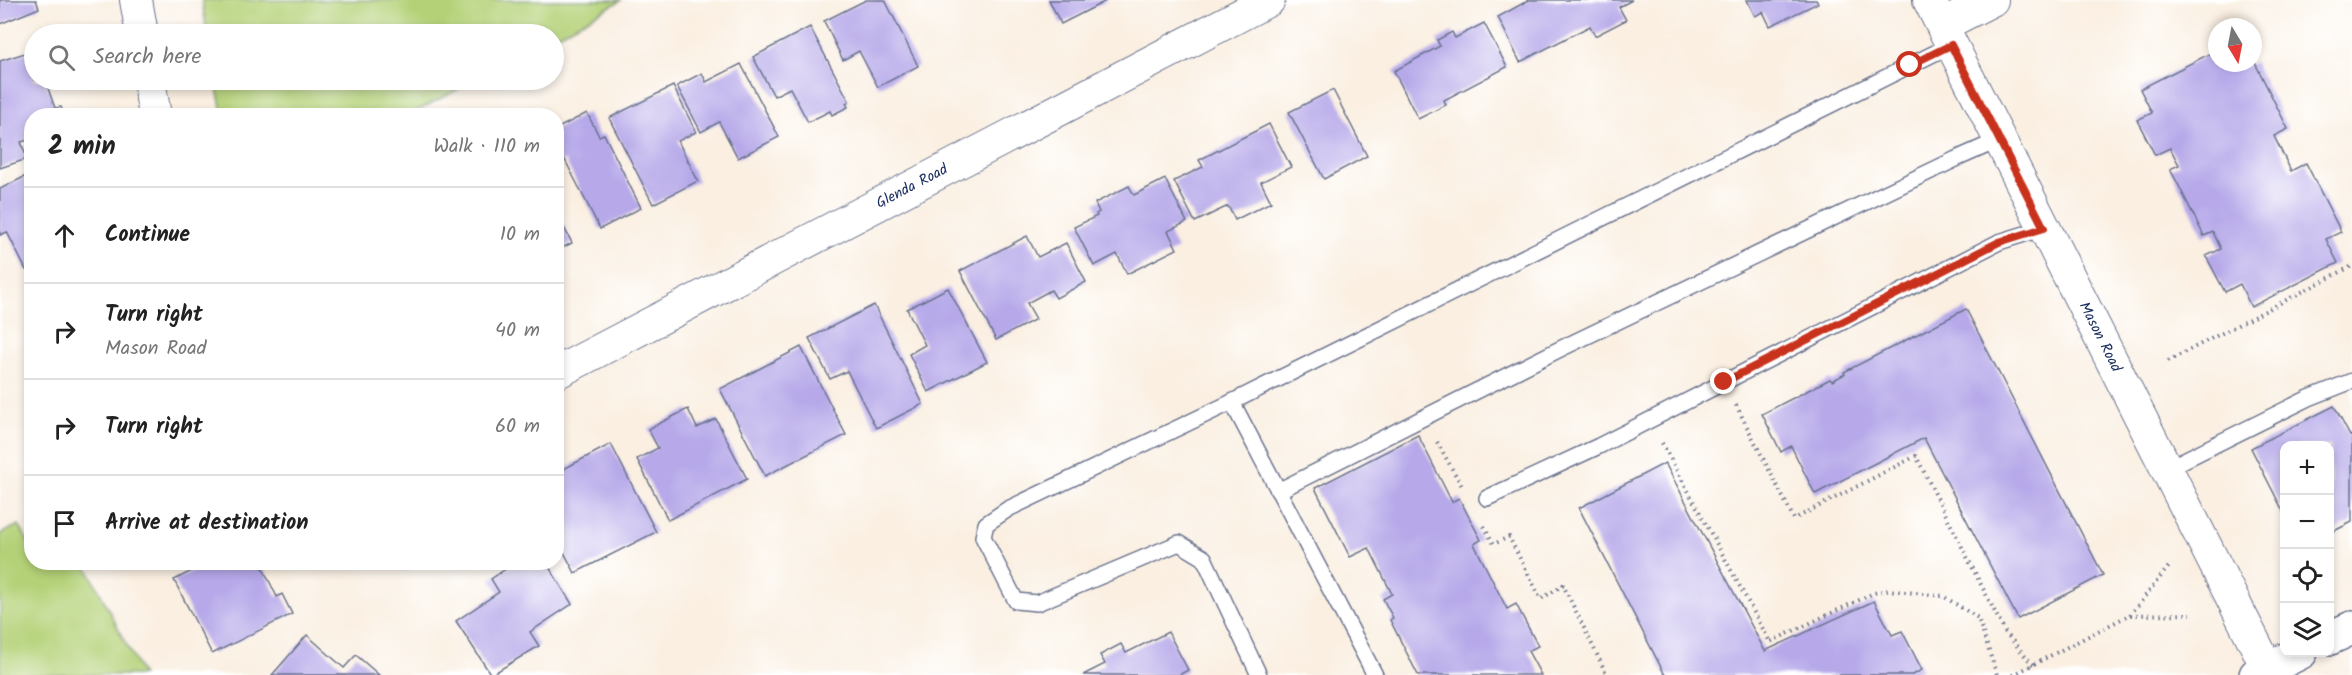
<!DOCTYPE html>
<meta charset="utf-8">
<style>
:root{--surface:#fff;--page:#f2f2f2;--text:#222;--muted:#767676;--line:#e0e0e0}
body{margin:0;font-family:Kalam,sans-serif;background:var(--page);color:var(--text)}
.controls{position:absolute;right:18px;bottom:18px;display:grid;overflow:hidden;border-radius:12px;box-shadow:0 3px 9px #0003}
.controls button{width:54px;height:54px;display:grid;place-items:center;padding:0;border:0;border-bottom:2px solid var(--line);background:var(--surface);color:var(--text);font:30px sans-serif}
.compass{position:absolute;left:2208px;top:18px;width:54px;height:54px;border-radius:50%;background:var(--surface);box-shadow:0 3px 9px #0003;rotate:170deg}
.stop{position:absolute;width:18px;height:18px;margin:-14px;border:4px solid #c8321e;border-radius:50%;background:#fff}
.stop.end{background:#c8321e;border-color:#fff;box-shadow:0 2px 6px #0008}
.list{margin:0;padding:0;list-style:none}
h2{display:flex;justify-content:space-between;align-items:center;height:78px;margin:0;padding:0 24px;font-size:26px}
h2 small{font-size:20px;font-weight:400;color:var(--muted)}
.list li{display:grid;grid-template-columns:39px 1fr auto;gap:18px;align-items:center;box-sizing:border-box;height:96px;padding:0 24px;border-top:2px solid var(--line)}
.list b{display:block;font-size:22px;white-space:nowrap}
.list p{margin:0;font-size:20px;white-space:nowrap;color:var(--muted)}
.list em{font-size:20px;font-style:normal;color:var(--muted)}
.icon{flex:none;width:33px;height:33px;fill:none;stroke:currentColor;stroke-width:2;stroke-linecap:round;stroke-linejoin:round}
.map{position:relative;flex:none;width:2352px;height:675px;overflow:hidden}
.search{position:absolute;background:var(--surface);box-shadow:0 3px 9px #0003;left:24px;top:24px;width:540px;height:66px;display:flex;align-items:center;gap:15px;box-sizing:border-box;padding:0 21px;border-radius:33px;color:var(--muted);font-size:22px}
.panel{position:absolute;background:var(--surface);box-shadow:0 3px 9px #0003;left:24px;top:108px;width:540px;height:462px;border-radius:24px}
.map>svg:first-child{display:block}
.green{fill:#b4d177;stroke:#68806a;stroke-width:1.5}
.building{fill:#b6a8e9}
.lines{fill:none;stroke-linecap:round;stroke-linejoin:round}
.service-casing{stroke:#69728c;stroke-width:18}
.minor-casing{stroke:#69728c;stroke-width:34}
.primary-casing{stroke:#69728c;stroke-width:36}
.path{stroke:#69728c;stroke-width:4;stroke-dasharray:1.5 4.5;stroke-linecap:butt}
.service{stroke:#fff;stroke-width:15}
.minor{stroke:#fff;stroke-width:32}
.primary{stroke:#fff;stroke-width:33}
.route{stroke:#c8321e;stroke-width:8}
.labels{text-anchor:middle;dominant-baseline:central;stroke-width:5;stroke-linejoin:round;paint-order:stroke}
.street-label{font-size:15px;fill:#1b2f5e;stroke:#fff}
</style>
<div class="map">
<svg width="2352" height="675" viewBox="0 0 2352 675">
<rect width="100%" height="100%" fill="#fff"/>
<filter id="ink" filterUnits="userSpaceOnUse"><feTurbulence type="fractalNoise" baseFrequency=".0167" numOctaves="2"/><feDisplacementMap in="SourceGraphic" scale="12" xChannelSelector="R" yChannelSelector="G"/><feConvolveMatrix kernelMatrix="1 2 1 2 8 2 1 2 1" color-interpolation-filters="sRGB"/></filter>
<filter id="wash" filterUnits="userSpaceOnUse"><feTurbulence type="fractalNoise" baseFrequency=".008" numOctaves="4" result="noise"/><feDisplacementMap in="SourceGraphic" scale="24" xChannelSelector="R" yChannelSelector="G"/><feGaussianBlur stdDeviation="1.35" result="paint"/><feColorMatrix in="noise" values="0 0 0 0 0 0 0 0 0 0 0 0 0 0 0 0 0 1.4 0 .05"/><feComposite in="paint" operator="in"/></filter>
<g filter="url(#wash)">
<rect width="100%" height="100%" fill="#faefe1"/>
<g class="green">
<path d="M202 0H622L554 37V34H207Z"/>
<path d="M215 80H476L409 115H223Z"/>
<path d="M19 525 31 547 32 562 85 563 142 675H0V534Z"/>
</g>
<g id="blocks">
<g class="building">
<path d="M0 0H36L39 8 0 24Z"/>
<path d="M866 0H885L918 66 878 87 859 51 843 60 824 21Z"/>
<path d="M1049 0H1108L1061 24Z"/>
<path d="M1529 0H1632L1619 7 1626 20 1595 36 1590 26 1520 62 1498 17Z"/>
<path d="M1747 0H1816L1818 3 1770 26 1763 12 1755 16Z"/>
<path d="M1484 23 1507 67 1444 100 1446 105 1418 119 1394 71 1440 46 1437 40 1452 32 1455 38Z"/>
<path d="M810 27 849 101 846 103 848 107 832 115 830 111 808 122 790 88 774 96 753 57Z"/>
<path d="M34 50V80H45L55 108 61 107 64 116H32V139L21 142 27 159 0 168V61Z"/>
<path d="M2217 50V63H2236L2239 68 2253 63V59L2288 129 2274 136 2291 171 2306 163 2341 232 2326 239 2338 263 2251 307 2240 284 2225 292 2206 256 2221 249 2213 232 2204 236 2178 184 2170 169 2179 165 2170 148 2155 155 2137 120 2152 113 2140 89Z"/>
<path d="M741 64 779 137 738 158 719 122 701 132 677 86 702 73 706 82Z"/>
<path d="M673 86 696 132 678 141 698 181 653 204 609 118Z"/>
<path d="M1333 90 1367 156 1324 179 1289 112Z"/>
<path d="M587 113 599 136 604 134 641 208 600 229 565 160 556 165V129Z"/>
<path d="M1269 124 1291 167 1261 182 1271 202 1235 220 1228 206 1195 222 1174 181 1203 167 1199 160Z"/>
<path d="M32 173V267L26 270 7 232 0 235V189Z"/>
<path d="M1165 179 1187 222 1168 231 1177 249 1127 274 1117 254 1094 266 1074 227 1097 216 1096 214 1099 212 1095 203 1129 186 1134 195Z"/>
<path d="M556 212 572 243 556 251Z"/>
<path d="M1027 236 1038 257 1066 243 1086 282 1056 298 1051 290 1027 303 1036 319 996 340 960 271Z"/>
<path d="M948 288 987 362 928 392 909 354 925 345 907 309Z"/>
<path d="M874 305 923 404 876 428 847 371 830 379 809 338Z"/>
<path d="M1966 309 2103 575 2018 619 1924 438 1815 494 1791 446 1781 452 1762 414 1830 379 1832 381 1845 374 1844 372Z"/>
<path d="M801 347 846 435 765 476 720 389Z"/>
<path d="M2334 406 2350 436 2352 435V522L2330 533V446H2284V513L2251 448Z"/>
<path d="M688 409 697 428 716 419 747 479 668 520 637 459 658 448 648 429Z"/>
<path d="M1418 435 1452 502 1459 498 1481 540 1474 544 1507 609 1516 604 1538 646 1528 651 1541 675H1418L1390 620 1393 618 1383 599 1392 594 1369 548 1350 557 1315 488Z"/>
<path d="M611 444 656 532 575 573 556 537V473Z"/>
<path d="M1665 463 1765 651 1874 601 1892 635 1902 631 1922 670 1912 675H1665L1579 508Z"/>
<path d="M209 562H260L277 597 282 594 292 614 212 654 174 580Z"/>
<path d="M516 562H546L572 604 530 632 539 646 491 675 456 621 499 592 491 579Z"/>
<path d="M1168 632 1188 670 1179 675H1083L1105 664 1100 655 1121 644 1126 653Z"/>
<path d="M307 635 344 668 356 655 379 675H272Z"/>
</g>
</g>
</g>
<g filter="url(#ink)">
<use href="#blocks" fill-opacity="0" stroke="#69728c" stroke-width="1.5"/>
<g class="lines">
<defs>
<g id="service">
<path d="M1232 402 1375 675"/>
<path d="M2166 469 2309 398 2352 381"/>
<path d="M1278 491 1560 349 1956 159 1999 140"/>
<path d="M1487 498 1599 446 1999 242 2044 228"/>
<path d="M1259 675 1204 558 1179 543 1037 603 1016 601 983 537 986 524 1008 509 1232 402 1951 45"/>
</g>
<g id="minor">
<path d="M136 0 142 34"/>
<path id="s1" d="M1929 0 2271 675"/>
<path d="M1943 25 1992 0"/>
<path d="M149 80 155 116"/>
<path id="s2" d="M556 373 1269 0"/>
</g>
<g id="primary">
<path d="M2330 638 2352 628"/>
<path d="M2256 675 2301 652"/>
</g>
</defs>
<use href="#service" class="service-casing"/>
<use href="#minor" class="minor-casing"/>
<use href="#primary" class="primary-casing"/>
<g class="path">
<path d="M2168 361 2352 266"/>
<path d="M1736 405 1794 519 1916 456 2005 632 2033 665"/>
<path d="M1437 442 1463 488"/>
<path d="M1662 443 1770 642 1874 593 1888 590 1943 596 1978 618 1997 675"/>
<path d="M1484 526 1494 544 1509 537 1541 599 1563 585 1607 675"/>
<path d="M2130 615 2170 565"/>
<path d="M2013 675 2129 615 2191 614"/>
</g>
<use href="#service" class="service"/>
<use href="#minor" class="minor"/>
<use href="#primary" class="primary"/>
</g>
</g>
<g class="lines" filter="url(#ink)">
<path class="route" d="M1724 382 1999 242 2044 228 1951 45 1910 65"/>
</g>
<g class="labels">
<g class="street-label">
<text stroke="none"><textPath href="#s2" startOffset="402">Glenda Road</textPath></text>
<text stroke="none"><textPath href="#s1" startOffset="378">Mason Road</textPath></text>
</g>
</g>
</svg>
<div class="controls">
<button>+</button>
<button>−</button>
<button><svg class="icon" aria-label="locate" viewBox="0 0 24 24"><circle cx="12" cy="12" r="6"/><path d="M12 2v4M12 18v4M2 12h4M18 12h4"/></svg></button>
<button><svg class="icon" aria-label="layers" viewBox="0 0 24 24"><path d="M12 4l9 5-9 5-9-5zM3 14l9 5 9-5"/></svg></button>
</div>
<svg class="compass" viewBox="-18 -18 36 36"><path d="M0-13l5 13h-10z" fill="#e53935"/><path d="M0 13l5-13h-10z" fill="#767676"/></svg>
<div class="stop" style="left:1910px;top:65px"></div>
<div class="stop end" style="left:1724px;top:382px"></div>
<div class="search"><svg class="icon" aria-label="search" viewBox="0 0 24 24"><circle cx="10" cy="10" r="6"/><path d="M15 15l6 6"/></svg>Search here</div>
<section class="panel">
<h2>2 min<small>Walk · 110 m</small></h2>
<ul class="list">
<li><svg class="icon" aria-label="ahead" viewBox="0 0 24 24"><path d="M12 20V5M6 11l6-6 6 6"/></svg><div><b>Continue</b></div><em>10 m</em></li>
<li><svg class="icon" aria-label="right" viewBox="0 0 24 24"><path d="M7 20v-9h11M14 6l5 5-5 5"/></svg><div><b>Turn right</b><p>Mason Road</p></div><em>40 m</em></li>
<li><svg class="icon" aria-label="right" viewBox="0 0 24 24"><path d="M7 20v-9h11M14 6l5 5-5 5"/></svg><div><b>Turn right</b></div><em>60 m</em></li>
<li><svg class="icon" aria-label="arrive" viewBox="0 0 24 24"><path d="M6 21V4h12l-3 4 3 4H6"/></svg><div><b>Arrive at destination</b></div></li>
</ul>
</section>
</div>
